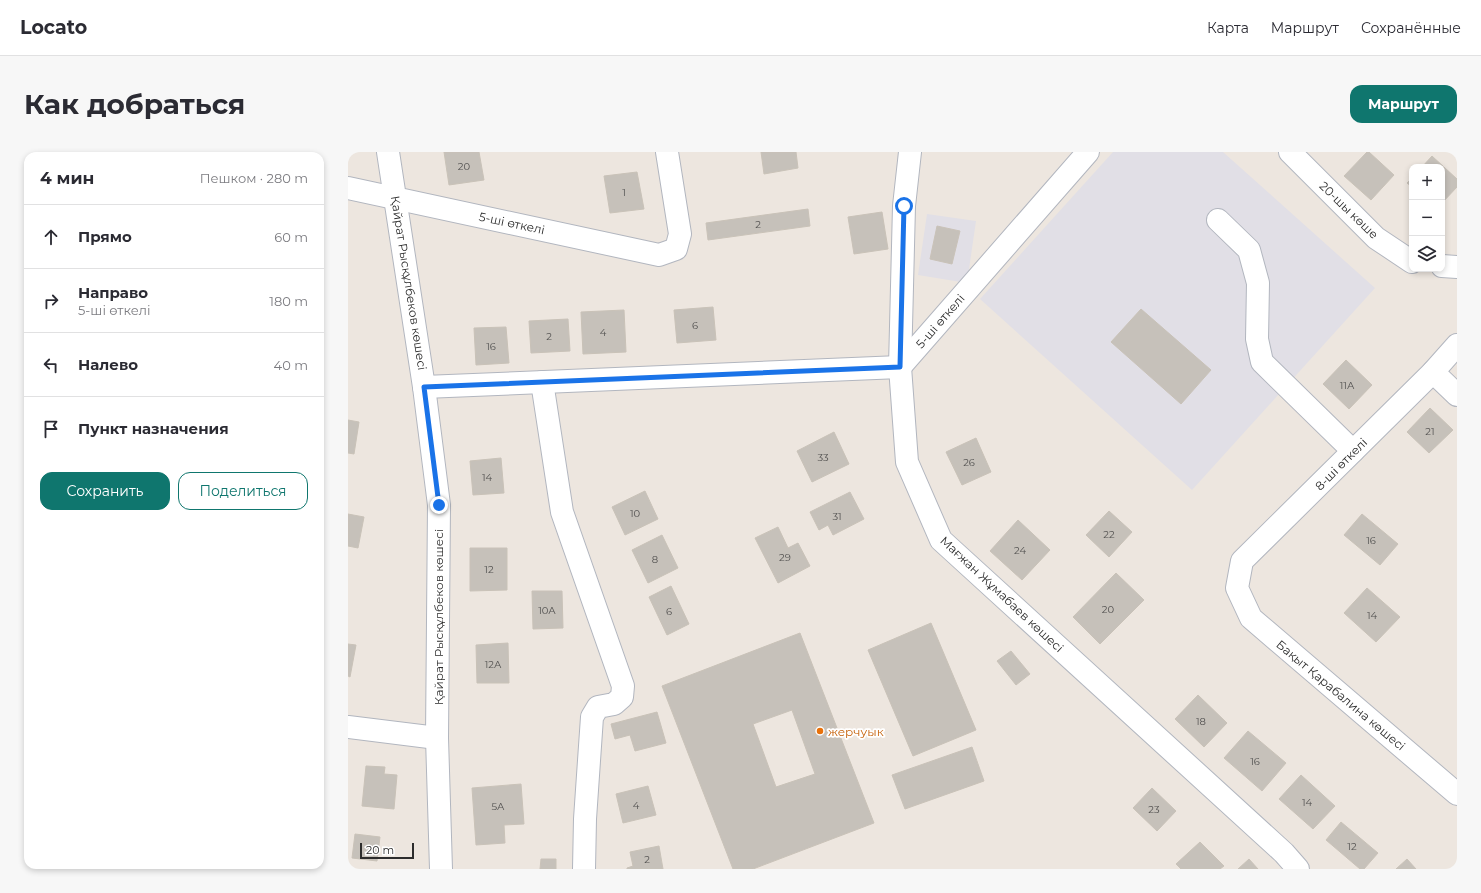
<!DOCTYPE html>
<html lang="ru">
<meta charset="utf-8">
<style>
:root{--surface:#fff;--page:#f7f7f7;--text:#2b2b33;--muted:#7c7c81;--line:#e1e1e2;--accent:#0f766e}
body{margin:0;font-family:Montserrat,sans-serif;background:var(--page);color:var(--text)}
.controls{position:absolute;right:12px;top:12px;display:grid;overflow:hidden;border-radius:8px;box-shadow:0 2px 6px #0003}
.controls button{width:36px;height:36px;display:grid;place-items:center;padding:0;border:0;border-bottom:1px solid var(--line);background:var(--surface);color:var(--text);font:20px sans-serif}
.scale{position:absolute;left:12px;bottom:10px;width:54px;box-sizing:border-box;padding-left:4px;border:2px solid #2c2c2c;border-top:0;font-size:11px;line-height:14px;white-space:nowrap;color:#2c2c2c;-webkit-text-stroke:3px #fff;paint-order:stroke}
.stop{position:absolute;width:12px;height:12px;margin:-9px;border:3px solid #1a73e8;border-radius:50%;background:#fff}
.stop.end{background:#1a73e8;border-color:#fff;box-shadow:0 1px 4px #0008}
.list{margin:0;padding:0;list-style:none}
h2{display:flex;justify-content:space-between;align-items:center;height:52px;margin:0;padding:0 16px;font-size:17px}
h2 small{font-size:13px;font-weight:400;color:var(--muted)}
.list li{display:grid;grid-template-columns:26px 1fr auto;gap:12px;align-items:center;box-sizing:border-box;height:64px;padding:0 16px;border-top:1px solid var(--line)}
.list b{display:block;font-size:15px;white-space:nowrap}
.list p{margin:0;font-size:13px;white-space:nowrap;color:var(--muted)}
.list em{font-size:13px;font-style:normal;color:var(--muted)}
.actions{display:flex;gap:8px;padding:12px 16px}
.actions a{flex:1;padding:9px 0;border:1px solid var(--accent);border-radius:12px;text-align:center;font-size:14px;color:var(--accent)}
.actions .main{background:var(--accent);color:#fff}
.icon{flex:none;width:22px;height:22px;fill:none;stroke:currentColor;stroke-width:2;stroke-linecap:round;stroke-linejoin:round}
.map{position:relative;flex:none;width:1109px;height:717px;overflow:hidden;border-radius:12px}
header{display:flex;align-items:center;gap:24px;box-sizing:border-box;height:56px;padding:0 20px;background:var(--surface);border-bottom:1px solid var(--line)}
header strong{font-size:19px}
nav{display:flex;gap:22px;margin-inline-start:auto;font-size:14px}
.intro{display:flex;align-items:center;justify-content:space-between;box-sizing:border-box;height:96px;padding:0 24px}
h1{margin:0;font-size:28px}
.button{padding:10px 18px;border-radius:12px;background:var(--accent);color:#fff;font-size:14px;font-weight:700}
main{display:flex;gap:24px;padding:0 24px}
aside{flex:1;background:var(--surface);border-radius:12px;box-shadow:0 2px 6px #0003}
.map>svg:first-child{display:block}
.industrial{fill:#e1dfe6}
.building{fill:#c6c1ba;stroke:#c9c2b8;fill-rule:evenodd}
.lines{fill:none;stroke-linecap:round;stroke-linejoin:round}
.minor-casing{stroke:#b2b6bf;stroke-width:24}
.minor{stroke:#fff;stroke-width:22}
.route{stroke:#1a73e8;stroke-width:5}
.food-dot{fill:#e8710a;stroke:#fff;stroke-width:1.5}
.labels{text-anchor:middle;dominant-baseline:central;stroke-width:3.5;stroke-linejoin:round;paint-order:stroke}
.number-label{font-size:10px;fill:#525150}
.street-label{font-size:12px;fill:#2c2c2c;stroke:#fff}
.food-label{font-size:12px;fill:#c56008;stroke:#fff;text-anchor:start}
</style>
<header>
<strong>Locato</strong>
<nav><a>Карта</a><a>Маршрут</a><a>Сохранённые</a></nav>
</header>
<div class="intro"><h1>Как добраться</h1><a class="button">Маршрут</a></div>
<main>
<aside>
<h2>4 мин<small>Пешком · 280 m</small></h2>
<ul class="list">
<li><svg class="icon" aria-label="ahead" viewBox="0 0 24 24"><path d="M12 20V5M6 11l6-6 6 6"/></svg><div><b>Прямо</b></div><em>60 m</em></li>
<li><svg class="icon" aria-label="right" viewBox="0 0 24 24"><path d="M7 20v-9h11M14 6l5 5-5 5"/></svg><div><b>Направо</b><p>5-ші өткелі</p></div><em>180 m</em></li>
<li><svg class="icon" aria-label="left" viewBox="0 0 24 24"><path d="M17 20v-9H6M10 6l-5 5 5 5"/></svg><div><b>Налево</b></div><em>40 m</em></li>
<li><svg class="icon" aria-label="arrive" viewBox="0 0 24 24"><path d="M6 21V4h12l-3 4 3 4H6"/></svg><div><b>Пункт назначения</b></div></li>
</ul>
<div class="actions"><a class="main">Сохранить</a><a>Поделиться</a></div>
</aside>
<div class="map">
<svg width="1109" height="717" viewBox="0 0 1109 717">
<rect width="100%" height="100%" fill="#ede6df"/>
<g class="industrial">
<path d="M765 0H875L1027 136 844 338 632 147Z"/>
<path d="M579 62 628 69 619 131 570 123Z"/>
</g>
<g class="building">
<path d="M96 0H131L136 28 101 33Z"/>
<path d="M413 0H448L450 16 416 22Z"/>
<path d="M1019 0H1021L1046 23 1023 48 996 24Z"/>
<path d="M1084 4 1109 27V35L1094 51V15H1074Z"/>
<path d="M289 20 296 57 262 61 256 24Z"/>
<path d="M1064 26V35L1059 31Z"/>
<path d="M460 57 462 74 360 88 358 71Z"/>
<path d="M534 60 540 97 506 102 500 65Z"/>
<path d="M589 74 612 79 604 112 582 107Z"/>
<path d="M365 155 368 188 329 191 326 158Z"/>
<path d="M793 157 863 218 833 252 763 190Z"/>
<path d="M276 158 278 200 235 202 233 160Z"/>
<path d="M220 167 222 199 183 201 181 169Z"/>
<path d="M158 175 161 211 128 213 126 176Z"/>
<path d="M998 208 1024 233 1001 257 975 232Z"/>
<path d="M1082 256 1105 278 1081 301 1059 280Z"/>
<path d="M0 268 11 270 6 302 0 301Z"/>
<path d="M486 280 501 312 464 330 449 299Z"/>
<path d="M628 286 643 320 614 333 598 300Z"/>
<path d="M153 306 156 341 125 343 122 309Z"/>
<path d="M297 339 310 367 277 383 264 355Z"/>
<path d="M502 340 516 367 485 383 480 373 471 378 462 360Z"/>
<path d="M761 359 784 380 761 405 738 383Z"/>
<path d="M0 362 16 365 10 396 0 394Z"/>
<path d="M1014 362 1050 392 1032 413 996 383Z"/>
<path d="M670 368 702 398 674 428 642 399Z"/>
<path d="M430 375 440 396 450 391 462 414 430 431 407 386Z"/>
<path d="M314 383 330 416 300 431 284 398Z"/>
<path d="M122 396H159V438L122 439Z"/>
<path d="M768 421 796 448 752 492 725 465Z"/>
<path d="M323 434 341 472 319 483 301 445Z"/>
<path d="M1019 436 1052 465 1028 490 996 461Z"/>
<path d="M184 439H214L215 476 185 477Z"/>
<path d="M583 471 628 578 565 604 520 498Z"/>
<path d="M452 481 526 671 405 717H385L314 534ZM444 558 467 622 428 635 405 572Z"/>
<path d="M160 491 161 531H129L128 493Z"/>
<path d="M0 492 8 493 2 525 0 524Z"/>
<path d="M663 499 682 522 668 533 649 509Z"/>
<path d="M850 543 879 571 856 595 827 567Z"/>
<path d="M309 560 318 591 287 599 282 583 267 587 263 572Z"/>
<path d="M900 579 938 611 914 639 876 606Z"/>
<path d="M624 595 636 629 557 657 544 623Z"/>
<path d="M18 614 37 615 36 622 49 623 46 657 14 654Z"/>
<path d="M953 623 987 654 965 677 931 647Z"/>
<path d="M173 632 176 672 156 673 157 691 128 693 124 636Z"/>
<path d="M300 634 308 663 275 671 268 642Z"/>
<path d="M804 636 828 659 809 679 785 656Z"/>
<path d="M993 670 1030 701 1016 717H1012L978 688Z"/>
<path d="M7 682 32 685 29 709 4 706Z"/>
<path d="M852 690 876 714 872 717H833L828 712Z"/>
<path d="M311 694 315 717H279V716L285 714 282 700Z"/>
<path d="M193 707H208V717H192Z"/>
<path d="M901 707 910 717H890Z"/>
<path d="M1059 707 1068 717H1048Z"/>
</g>
<g class="lines">
<defs>
<g id="minor">
<path d="M40 0 76 235 91 353 89 586 93 717"/>
<path d="M562 0 556 54 552 215 559 310 593 388 936 701 950 717"/>
<path d="M942 0 1028 86 1064 110"/>
<path d="M0 36 311 103 328 97 332 82 319 0"/>
<path d="M870 68 901 98 910 131 909 187 914 210 1005 299"/>
<path d="M1094 114 1109 115"/>
<path d="M1109 193 1085 220 894 409 889 436 903 466 1109 642"/>
<path d="M1085 220 1109 243"/>
<path d="M194 230 214 360 275 534 274 545 266 552 250 555 244 565 237 667 236 717"/>
<path d="M76 235 552 215 740 0"/>
<path d="M0 575 89 586"/>
</g>
</defs>
<use href="#minor" class="minor-casing"/>
<use href="#minor" class="minor"/>
</g>
<g class="lines">
<path class="route" d="M91 353 76 235 552 215 556 54"/>
</g>
<circle class="food-dot" cx="472" cy="579" r="4"/>
<g class="labels">
<g class="number-label">
<text x="116" y="14">20</text>
<text x="276" y="40">1</text>
<text x="410" y="72">2</text>
<text x="347" y="173">6</text>
<text x="255" y="180">4</text>
<text x="201" y="184">2</text>
<text x="143" y="194">16</text>
<text x="999" y="233">11А</text>
<text x="1082" y="279">21</text>
<text x="475" y="305">33</text>
<text x="621" y="310">26</text>
<text x="139" y="325">14</text>
<text x="287" y="361">10</text>
<text x="489" y="364">31</text>
<text x="761" y="382">22</text>
<text x="1023" y="388">16</text>
<text x="672" y="398">24</text>
<text x="437" y="405">29</text>
<text x="307" y="407">8</text>
<text x="141" y="417">12</text>
<text x="760" y="457">20</text>
<text x="199" y="458">10А</text>
<text x="321" y="459">6</text>
<text x="1024" y="463">14</text>
<text x="145" y="512">12А</text>
<text x="853" y="569">18</text>
<text x="907" y="609">16</text>
<text x="959" y="650">14</text>
<text x="288" y="653">4</text>
<text x="150" y="654">5А</text>
<text x="806" y="657">23</text>
<text x="1004" y="694">12</text>
<text x="299" y="707">2</text>
</g>
<g class="street-label">
<text transform="translate(1001 58) rotate(44)">20-шы көше</text>
<text transform="translate(164 71) rotate(12)">5-ші өткелі</text>
<text transform="translate(61 131) rotate(81)">Қайрат Рысқұлбеков көшесі</text>
<text transform="translate(592 169) rotate(-49)">5-ші өткелі</text>
<text transform="translate(993 312) rotate(-45)">8-ші өткелі</text>
<text transform="translate(654 442) rotate(43)">Мағжан Жұмабаев көшесі</text>
<text transform="translate(90 465) rotate(-90)">Қайрат Рысқұлбеков көшесі</text>
<text transform="translate(993 543) rotate(40)">Бақыт Қарабалина көшесі</text>
</g>
<g class="food-label">
<text x="480" y="579">жерчуык</text>
</g>
</g>
</svg>
<div class="controls">
<button>+</button>
<button>−</button>
<button><svg class="icon" aria-label="layers" viewBox="0 0 24 24"><path d="M12 4l9 5-9 5-9-5zM3 14l9 5 9-5"/></svg></button>
</div>
<div class="scale">20 m</div>
<div class="stop" style="left:556px;top:54px"></div>
<div class="stop end" style="left:91px;top:353px"></div>
</div>
</main>
